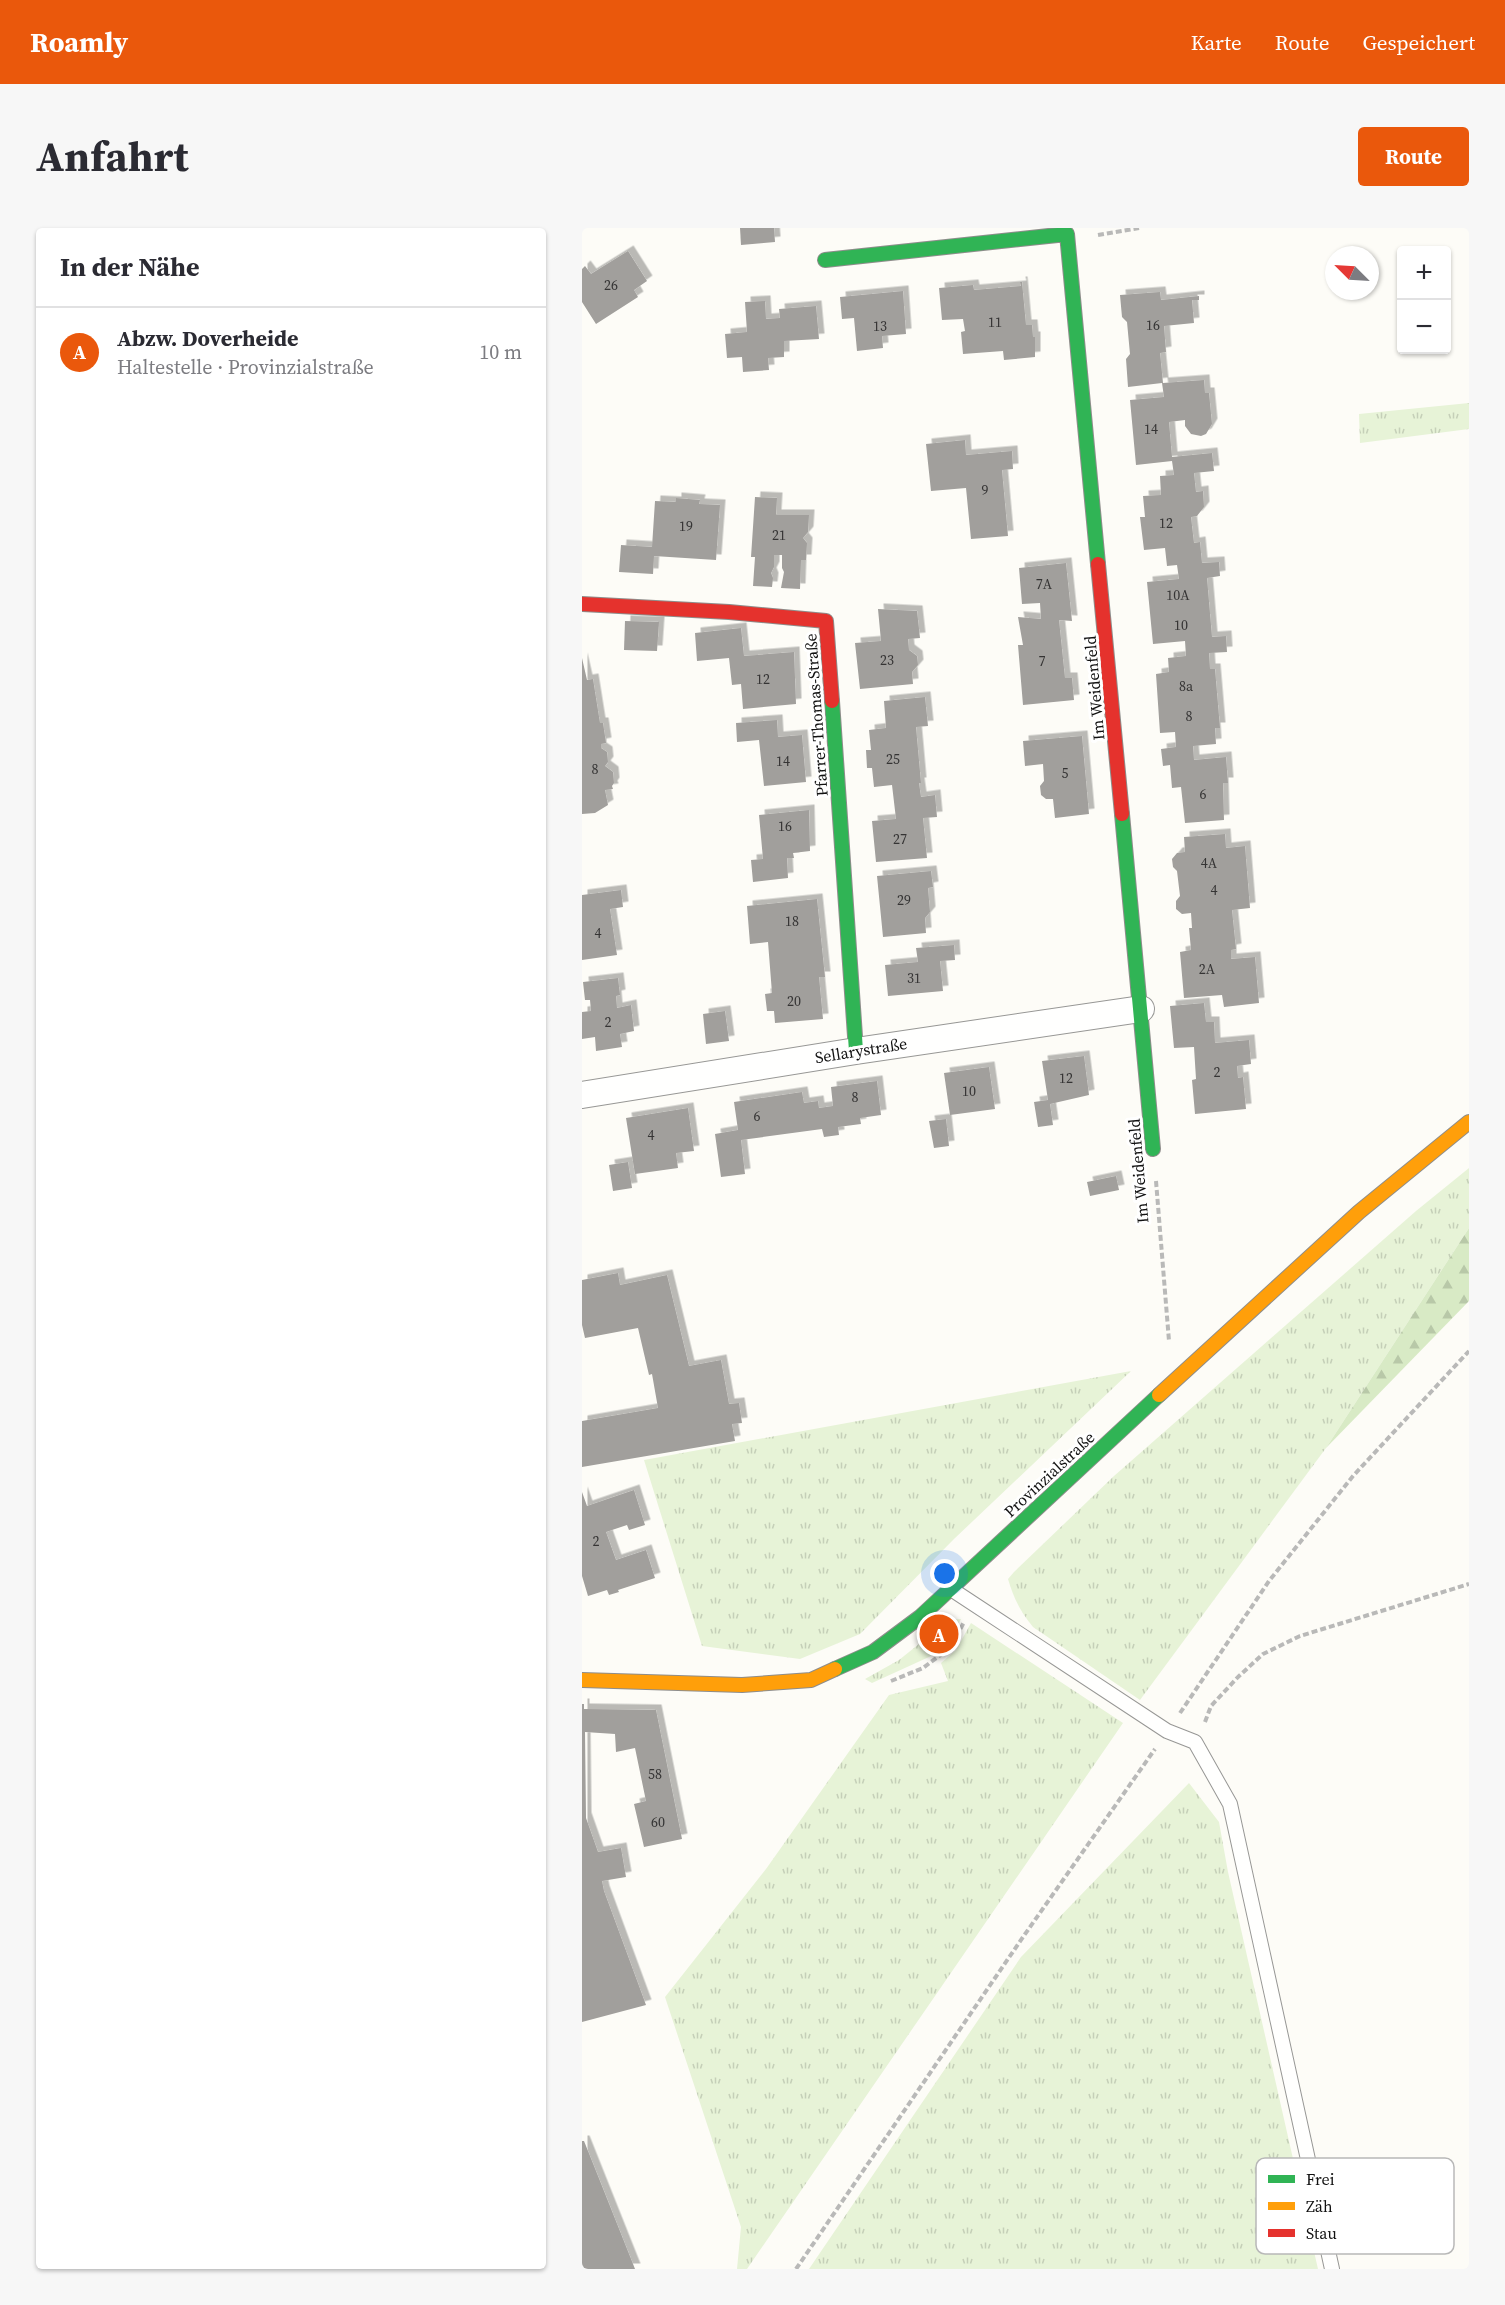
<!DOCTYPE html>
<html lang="de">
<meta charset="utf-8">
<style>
:root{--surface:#fff;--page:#f7f7f7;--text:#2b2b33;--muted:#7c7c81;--line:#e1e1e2;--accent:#ea580c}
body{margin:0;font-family:"Source Serif 4",serif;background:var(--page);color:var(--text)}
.controls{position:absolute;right:18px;top:18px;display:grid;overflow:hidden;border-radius:6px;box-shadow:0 2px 4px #0004}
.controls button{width:54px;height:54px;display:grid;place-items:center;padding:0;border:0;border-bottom:2px solid var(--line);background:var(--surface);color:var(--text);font:30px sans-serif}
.compass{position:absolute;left:743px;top:18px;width:54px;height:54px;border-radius:50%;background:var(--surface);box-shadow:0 2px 4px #0004;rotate:294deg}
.you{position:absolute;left:363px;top:1346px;width:21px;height:21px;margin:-15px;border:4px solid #fff;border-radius:50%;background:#1a73e8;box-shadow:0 0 0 9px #1a73e833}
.badge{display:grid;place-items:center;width:39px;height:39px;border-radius:50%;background:var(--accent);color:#fff;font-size:20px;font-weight:700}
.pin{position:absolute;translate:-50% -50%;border:3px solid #fff;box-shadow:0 2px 6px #0006}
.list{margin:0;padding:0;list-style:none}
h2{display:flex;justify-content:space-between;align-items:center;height:78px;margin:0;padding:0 24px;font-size:26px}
h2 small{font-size:20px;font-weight:400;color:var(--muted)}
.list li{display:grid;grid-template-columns:39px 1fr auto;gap:18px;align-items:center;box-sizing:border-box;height:90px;padding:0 24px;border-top:2px solid var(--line)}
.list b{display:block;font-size:22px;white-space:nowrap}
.list p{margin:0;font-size:20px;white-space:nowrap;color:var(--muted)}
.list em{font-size:20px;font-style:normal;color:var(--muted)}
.map{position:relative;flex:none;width:887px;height:2041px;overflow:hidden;border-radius:6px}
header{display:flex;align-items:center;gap:36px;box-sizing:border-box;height:84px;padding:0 30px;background:var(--accent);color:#fff}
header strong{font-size:28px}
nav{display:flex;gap:33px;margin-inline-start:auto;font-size:21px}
.intro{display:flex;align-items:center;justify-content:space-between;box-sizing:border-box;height:144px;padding:0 36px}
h1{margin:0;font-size:42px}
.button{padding:15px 27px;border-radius:6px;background:var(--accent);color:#fff;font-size:21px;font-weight:700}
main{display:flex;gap:36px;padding:0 36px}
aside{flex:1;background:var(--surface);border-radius:6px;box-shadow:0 2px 4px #0004}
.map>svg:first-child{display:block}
.grass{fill:url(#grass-tufts)}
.forest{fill:url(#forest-firs)}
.building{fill:#a19f9c;filter:url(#shadow)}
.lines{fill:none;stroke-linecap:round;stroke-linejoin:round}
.lane-casing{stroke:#979795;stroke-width:16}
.street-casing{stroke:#979795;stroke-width:28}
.fast-casing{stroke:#8e8d8b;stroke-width:16}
.slow-casing{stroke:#8e8d8b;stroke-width:16}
.jam-casing{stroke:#8e8d8b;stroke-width:16}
.path{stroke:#b9b9b8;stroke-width:4;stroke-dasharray:6 3;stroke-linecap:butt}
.lane{stroke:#fffffe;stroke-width:14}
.street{stroke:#fffffe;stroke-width:26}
.fast{stroke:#30b455;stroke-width:14}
.slow{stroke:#ff9f0a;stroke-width:14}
.jam{stroke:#e5322d;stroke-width:14}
.labels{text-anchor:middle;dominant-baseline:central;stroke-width:6;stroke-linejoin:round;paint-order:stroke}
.number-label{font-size:14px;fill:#353434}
.street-label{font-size:16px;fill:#111;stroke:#fff}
.key{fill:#fff;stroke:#b8b8b8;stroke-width:1.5}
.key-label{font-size:16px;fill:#111}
</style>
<header>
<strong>Roamly</strong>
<nav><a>Karte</a><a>Route</a><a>Gespeichert</a></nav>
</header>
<div class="intro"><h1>Anfahrt</h1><a class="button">Route</a></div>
<main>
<aside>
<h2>In der Nähe<small></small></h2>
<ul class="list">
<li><span class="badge">A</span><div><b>Abzw. Doverheide</b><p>Haltestelle · Provinzialstraße</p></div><em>10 m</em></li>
</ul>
</aside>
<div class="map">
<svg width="887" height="2041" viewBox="0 0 887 2041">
<defs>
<pattern id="grass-tufts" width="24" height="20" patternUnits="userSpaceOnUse" patternTransform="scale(1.5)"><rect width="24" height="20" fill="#e7f3d7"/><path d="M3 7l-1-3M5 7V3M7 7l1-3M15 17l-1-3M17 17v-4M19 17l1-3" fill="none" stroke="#c5cfb8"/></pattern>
<pattern id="forest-firs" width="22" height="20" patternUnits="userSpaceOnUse" patternTransform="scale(1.5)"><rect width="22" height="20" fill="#d8eac5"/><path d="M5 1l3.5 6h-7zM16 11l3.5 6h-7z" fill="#b8c8a8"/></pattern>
<filter id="shadow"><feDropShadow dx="5.5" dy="-5.5" stdDeviation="0" flood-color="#0004"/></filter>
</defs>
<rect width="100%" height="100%" fill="#fdfcf7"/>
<g class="grass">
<path d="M887 175V201L778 215 777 186Z"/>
<path d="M887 940V1000L744 1220 558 1472 451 1399C438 1383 432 1371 426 1351L432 1344 532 1248 834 983Z"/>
<path d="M549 1143 372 1311 278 1406 218 1431 120 1418 62 1232Z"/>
<path d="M379 1391 366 1416 347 1429 290 1455 283 1451 317 1432 367 1392Z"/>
<path d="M389 1395 541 1495 165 2041H155L159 1999 83 1769 184 1641 307 1467 366 1453 359 1435 374 1422Z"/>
<path d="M607 1555 637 1594 646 1644 736 2041H227L439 1729Z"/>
</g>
<path class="forest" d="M887 1000V1073L744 1220Z"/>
<g class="building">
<path d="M158 0H192L193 14 159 17Z"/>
<path d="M46 23 65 53 52 62 56 69 14 96 0 74V41L3 38 9 46Z"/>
<path d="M438 54H440L444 97H450L451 109H453V129L422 132 421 123 381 126 379 104 383 103 381 91 360 92 357 60 391 57 392 62 439 58Z"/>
<path d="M321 63 324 106 300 108 301 120 275 123 272 90 260 91 258 69Z"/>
<path d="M578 64 579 72 617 68V72H610L612 95 582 98 584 124 578 125 581 155 622 152 623 165H627L630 196 624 206 619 208 609 206 603 198V192L587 194 590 229 630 225 632 243 612 245 614 264 621 263 622 279 615 288 609 289 612 315 618 314 620 335 637 334 638 348 625 350 630 409 644 408 645 424 627 425 628 441H633L638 500H633L634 516 611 518 612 532 644 529 646 555H641L642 592 603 595 599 559 590 560 588 537 581 538 579 521 594 519 593 504 578 505 574 446 587 444 586 430 604 428 603 413 571 416 565 354 597 351 595 337 585 338 583 320 562 322 558 289H563L561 268 579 267 578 248 592 247 590 233 554 237 548 172 582 169 580 155 546 159 544 131 548 126 545 94 540 89 538 67Z"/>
<path d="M183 73 184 91 198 90 197 81 234 78 237 111 202 113V129L186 130 187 142 161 144 160 129 145 130 143 106 165 104 163 74Z"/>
<path d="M383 212 384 227 430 223 431 241 420 242 426 308 389 311 384 260 349 263 344 216Z"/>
<path d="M173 269 195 270 194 287H227L226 304 221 310 225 315 224 332H219L218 361 199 360 202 344 200 340V327H192V339L189 345 191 350 190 359 171 358 173 329H169Z"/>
<path d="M94 270 118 272 117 276 138 277 134 332 72 328 71 346 37 344 39 317 70 319 73 273 94 274Z"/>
<path d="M484 335 490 393 477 392 483 450H490L492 472 441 477 436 417H441L436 389 459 391 458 375 440 376 437 340Z"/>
<path d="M296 381 335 383 338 410 326 411 327 422 335 428 336 437 330 444 331 456 278 461 273 415 299 413Z"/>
<path d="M43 393 77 394 75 423 42 422Z"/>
<path d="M159 400 162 428 212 424 214 476 161 481 159 456 150 457 147 430 115 433 113 405Z"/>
<path d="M0 430 5 452 11 451 18 495H21L24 515 19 516V520L25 524 26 534 23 538 31 544 32 555 30 558 31 561 23 562 26 577 13 585 0 586Z"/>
<path d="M343 469 346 498 334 499 339 555H337L339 569 353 567 355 589 341 590 345 630 294 634 290 593 314 591 310 557 292 559 290 540H285L284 522H289L287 502 304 500 302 473Z"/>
<path d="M195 492 196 509 220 507 224 554 182 558 177 512 155 514 154 495Z"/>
<path d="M500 508 507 586 473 590 471 571H464L459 567 458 558 462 553 461 536 443 538 441 513Z"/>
<path d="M227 582 228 623 211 625 212 630H205L206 650 171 654 169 632 181 631 177 587Z"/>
<path d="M643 606 644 620 663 618 668 680 650 682 654 721 649 722V731L673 729 677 775 642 779 640 767 602 770 598 724 609 722 607 700H610L609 685 600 686 594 681V673L598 668 595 643 591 639 590 631 595 625 603 624 602 609Z"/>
<path d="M349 643 351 659 346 660 348 684 343 690 344 705 301 709 295 648Z"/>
<path d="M39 662 41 679 28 681 35 727 0 732V667Z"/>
<path d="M235 671 243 749H237L241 791 193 795 192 783H185L183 766 190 765 186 714 168 716 165 678Z"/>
<path d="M372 717 373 732 358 733 361 763 306 768 303 737 336 734 334 720Z"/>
<path d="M36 750 38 767 34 768 35 780 49 777 52 803 38 806 40 819 14 823 13 809 0 811V784L9 783 8 772H3L1 754Z"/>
<path d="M622 775 624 794H632L633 815 667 812 669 836 655 838 656 850 661 849 664 881 613 886 610 852 614 851 612 819 592 820 588 778Z"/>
<path d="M143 783 147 813 124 816 121 786Z"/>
<path d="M502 828 507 867 468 876 471 897 456 899 452 874 466 872 460 833Z"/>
<path d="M407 839 413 881 368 887 362 845Z"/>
<path d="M295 853 299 887 278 890 279 896 256 899 257 907 242 909 240 901 159 912 163 946 139 949 133 906 156 902 152 874 220 864 222 875 236 873 237 880 251 878 249 859Z"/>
<path d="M106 880 112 923 94 925 96 940 53 946 44 890Z"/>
<path d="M364 891 367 918 352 920 347 893Z"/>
<path d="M46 934 50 960 31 963 27 937Z"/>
<path d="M534 948 537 962 508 968 505 954Z"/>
<path d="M36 1045 38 1057 85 1047 107 1138 139 1132 147 1176 157 1175 160 1195 150 1196 153 1213 0 1239V1193L76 1180 70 1146 67 1147 56 1100 3 1110 0 1097V1052Z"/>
<path d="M52 1262 63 1297 47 1302 45 1297 24 1304 34 1332 64 1322 73 1350 36 1362 37 1364 27 1367 25 1362 6 1368 0 1348V1264L5 1278Z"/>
<path d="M0 1476H2V1481L74 1482 100 1611 62 1619 52 1576 64 1573 53 1520 34 1524 33 1506 3 1504 4 1590 16 1624 39 1620 44 1649 20 1653 22 1663 64 1777 0 1794Z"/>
<path d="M0 1913H2L53 2041H0Z"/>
</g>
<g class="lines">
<defs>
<path id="lane" d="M369 1361 585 1503 613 1514 648 1576 750 2041"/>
<path id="street" d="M0 867 274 823 559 781"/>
<g id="fast">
<path d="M243 32 485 6 516 336"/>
<path d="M250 473 274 823"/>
<path d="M540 586 571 921"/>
<path d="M253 1441 291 1424 338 1389 577 1167"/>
</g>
<g id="slow">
<path d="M577 1167 777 984 887 894"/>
<path d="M0 1452 160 1457 229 1452 253 1441"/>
</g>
<g id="jam">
<path d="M516 336 540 586"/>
<path d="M0 376 147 384 244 393 250 473"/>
</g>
</defs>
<use href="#lane" class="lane-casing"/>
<use href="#street" class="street-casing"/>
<use href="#fast" class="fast-casing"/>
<use href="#slow" class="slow-casing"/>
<use href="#jam" class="jam-casing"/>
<g class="path">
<path d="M516 7 557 0"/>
<path d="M574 953 587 1113"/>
<path d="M309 1453 341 1440 369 1419 382 1394"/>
<path d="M598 1485 687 1353 771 1248 887 1123"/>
<path d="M623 1494 629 1478 656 1449 681 1426 718 1408 887 1356"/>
<path d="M214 2041 441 1709 573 1521"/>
</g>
<use href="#lane" class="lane"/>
<use href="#street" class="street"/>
<use href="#fast" class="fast"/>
<use href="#slow" class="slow"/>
<use href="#jam" class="jam"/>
</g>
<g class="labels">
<g class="number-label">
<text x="29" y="57">26</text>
<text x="413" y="94">11</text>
<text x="571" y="97">16</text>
<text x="298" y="98">13</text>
<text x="569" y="201">14</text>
<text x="403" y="262">9</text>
<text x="584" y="295">12</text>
<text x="104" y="298">19</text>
<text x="197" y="307">21</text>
<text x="462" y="356">7A</text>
<text x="596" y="367">10A</text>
<text x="599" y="397">10</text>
<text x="305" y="432">23</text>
<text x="460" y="433">7</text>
<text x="181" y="451">12</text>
<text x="604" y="458">8a</text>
<text x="607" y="488">8</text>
<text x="311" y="531">25</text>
<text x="201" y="533">14</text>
<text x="13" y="541">8</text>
<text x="483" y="545">5</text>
<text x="621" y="566">6</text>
<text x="203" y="598">16</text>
<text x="318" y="611">27</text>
<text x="627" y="635">4A</text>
<text x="632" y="662">4</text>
<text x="322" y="672">29</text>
<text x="210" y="693">18</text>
<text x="16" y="705">4</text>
<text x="625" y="741">2A</text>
<text x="332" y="750">31</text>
<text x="212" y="773">20</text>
<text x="26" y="794">2</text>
<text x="635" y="844">2</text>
<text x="484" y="850">12</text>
<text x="387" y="863">10</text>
<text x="273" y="869">8</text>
<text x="175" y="888">6</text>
<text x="69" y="907">4</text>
<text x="14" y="1313">2</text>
<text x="73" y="1546">58</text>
<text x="76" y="1594">60</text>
</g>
<g class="street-label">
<text transform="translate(512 460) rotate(-95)">Im Weidenfeld</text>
<text transform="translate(234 487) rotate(-94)">Pfarrer-Thomas-Straße</text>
<text transform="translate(279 822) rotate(-9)">Sellarystraße</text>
<text transform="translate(556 943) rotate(-95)">Im Weidenfeld</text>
<text transform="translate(467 1246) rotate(-43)">Provinzialstraße</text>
</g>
</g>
<rect x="674" y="1930" width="198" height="96" rx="9" class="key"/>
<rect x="686" y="1947" width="27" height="8" fill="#30b455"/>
<rect x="686" y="1974" width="27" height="8" fill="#ff9f0a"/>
<rect x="686" y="2001" width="27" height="8" fill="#e5322d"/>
<g class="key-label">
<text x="724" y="1957">Frei</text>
<text x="724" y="1984">Zäh</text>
<text x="724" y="2011">Stau</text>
</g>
</svg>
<div class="controls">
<button>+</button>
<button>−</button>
</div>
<svg class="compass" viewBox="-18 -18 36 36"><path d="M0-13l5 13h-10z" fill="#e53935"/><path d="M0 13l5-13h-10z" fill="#7c7c81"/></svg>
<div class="you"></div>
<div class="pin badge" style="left:357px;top:1406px">A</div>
</div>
</main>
